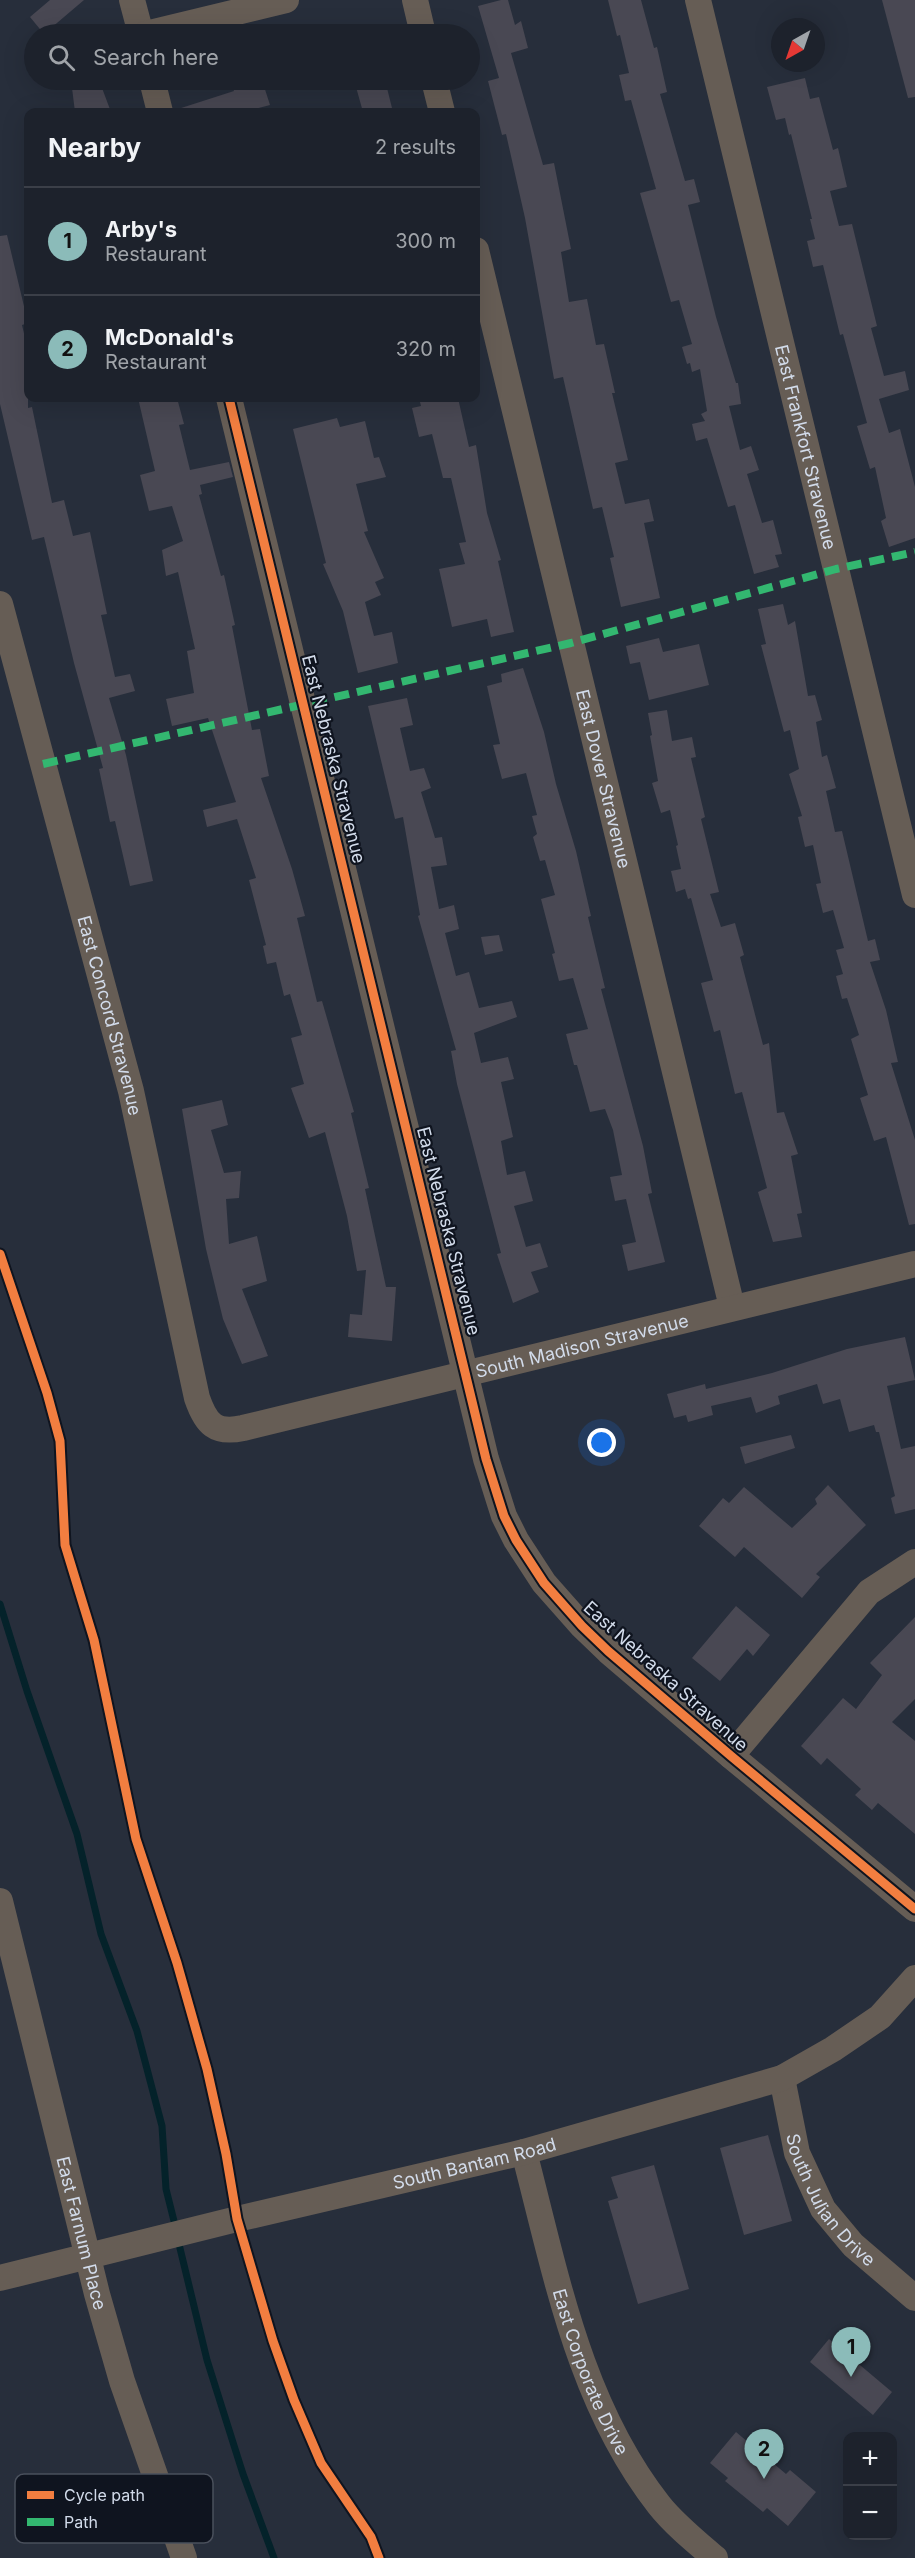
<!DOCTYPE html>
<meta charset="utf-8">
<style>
:root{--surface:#1d222c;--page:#252a34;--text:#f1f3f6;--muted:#a0a4a9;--line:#3b3f48;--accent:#8bbbb9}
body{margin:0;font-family:Inter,sans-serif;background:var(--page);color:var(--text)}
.controls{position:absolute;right:18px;bottom:18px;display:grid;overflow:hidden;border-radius:12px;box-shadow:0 6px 24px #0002}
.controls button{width:54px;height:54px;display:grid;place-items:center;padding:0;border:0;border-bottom:2px solid var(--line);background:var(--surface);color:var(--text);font:30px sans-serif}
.compass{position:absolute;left:771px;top:18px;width:54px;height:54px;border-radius:50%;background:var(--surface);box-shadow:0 6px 24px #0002;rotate:220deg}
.you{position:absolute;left:602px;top:1443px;width:21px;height:21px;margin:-15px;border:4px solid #fff;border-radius:50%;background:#1a73e8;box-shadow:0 0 0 9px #1a73e833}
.badge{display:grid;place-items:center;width:39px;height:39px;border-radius:50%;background:var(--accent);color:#111;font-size:20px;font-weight:700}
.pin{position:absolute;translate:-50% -50px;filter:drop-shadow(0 2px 3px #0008)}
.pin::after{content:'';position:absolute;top:32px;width:21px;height:18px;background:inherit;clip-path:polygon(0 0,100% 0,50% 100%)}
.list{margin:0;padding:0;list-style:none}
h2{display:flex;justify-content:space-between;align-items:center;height:78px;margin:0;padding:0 24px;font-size:26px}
h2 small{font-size:20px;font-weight:400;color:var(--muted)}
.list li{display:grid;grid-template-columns:39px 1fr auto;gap:18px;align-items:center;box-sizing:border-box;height:108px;padding:0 24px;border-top:2px solid var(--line)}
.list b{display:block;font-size:22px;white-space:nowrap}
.list p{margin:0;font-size:20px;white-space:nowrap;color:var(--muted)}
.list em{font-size:20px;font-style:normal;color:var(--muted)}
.icon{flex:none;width:33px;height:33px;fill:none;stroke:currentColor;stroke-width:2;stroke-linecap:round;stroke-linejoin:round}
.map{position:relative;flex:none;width:915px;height:2558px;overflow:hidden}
.search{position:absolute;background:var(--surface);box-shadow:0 6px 24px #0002;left:24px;top:24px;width:456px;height:66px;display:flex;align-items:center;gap:15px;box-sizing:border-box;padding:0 21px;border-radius:33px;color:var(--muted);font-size:22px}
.panel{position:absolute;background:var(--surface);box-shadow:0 6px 24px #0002;left:24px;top:108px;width:456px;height:294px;border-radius:12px}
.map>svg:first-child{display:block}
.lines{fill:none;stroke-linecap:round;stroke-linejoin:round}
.stream{stroke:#04222a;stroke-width:7}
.building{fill:#494853}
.minor{stroke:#665d55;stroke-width:26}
.quiet{stroke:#33b770;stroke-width:8;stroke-dasharray:15 8;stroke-linecap:butt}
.cycleway-casing{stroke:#0f141f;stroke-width:13}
.cycleway{stroke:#f27e40;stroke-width:9}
.labels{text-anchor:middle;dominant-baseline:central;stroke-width:4.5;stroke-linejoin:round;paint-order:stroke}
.street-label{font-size:18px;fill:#d2dbea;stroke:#0f141f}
.key{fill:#0f141f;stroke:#4a505c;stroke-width:1.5}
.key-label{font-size:16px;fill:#d2dbea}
</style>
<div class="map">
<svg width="915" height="2558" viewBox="0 0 915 2558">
<rect width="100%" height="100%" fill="#272e3b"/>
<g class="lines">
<g class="stream">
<path d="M0 1604 27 1691 77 1834 101 1934 137 2031 162 2126 166 2189 176 2229"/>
<path d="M178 2240 207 2360 243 2474 274 2558"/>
</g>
</g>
<g class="building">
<path d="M50 0H84L44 34 30 17Z"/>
<path d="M501 0H508L515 25 521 21 528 48 511 53 543 165 554 163 571 249 561 252 569 302 587 299 596 345 604 344 615 393H612L628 460 615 463 625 504 649 499 654 521 644 523 660 598 621 607 610 558 614 557 602 507 593 509 563 377 554 379 525 218 506 134 502 135 488 81 499 78 478 6Z"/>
<path d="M608 0H641L654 48 657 47 667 92 660 94 685 181 694 179 700 202 688 205 716 317 736 383H738L741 404 729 406 740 450 751 446 759 470 747 474 762 523 773 520 782 554 775 555 779 567 754 574 735 505 728 507 707 438 696 441 692 424 705 421 701 414 707 411 700 369 692 372 690 363 687 364 682 347 692 344 679 300 671 302 640 193 656 189 631 100 625 101 619 75 629 73 620 35 617 36Z"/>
<path d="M882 0H915V97L908 98Z"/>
<path d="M805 78 810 99 819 97 833 150 838 148 847 187 830 191 839 226 852 224 877 326 871 328 884 376 905 371 909 390 879 399 889 433 900 429 915 487V538L889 547 881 521 886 518 875 467 870 469 857 426 867 423 843 334 840 335 823 265 813 267 807 241 815 239 810 219H812L791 134 789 135 785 118 776 120 767 87Z"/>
<path d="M71 80H99L111 112H75Z"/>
<path d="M230 80H262L270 105 244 112H178V109L234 91Z"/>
<path d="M354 80H385L393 112H363Z"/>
<path d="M7 235 28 323 22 325 28 350V408L32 407 52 503 64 500 73 536 90 532 107 614 101 615 115 677 130 674 135 691 109 698 126 755 153 881 130 886 115 821 110 822 99 769 103 768 74 663 44 537 32 540 0 404V236Z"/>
<path d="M138 398H177L184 424 179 425 190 470 229 462 233 477 200 485 202 494 199 495 221 576 224 575 235 625 232 626 252 730 260 729 269 776 261 778 292 869 305 916 297 918 317 1002 322 1001 354 1112 351 1113 369 1188 365 1189 386 1287H396L392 1341 348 1337 350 1314 362 1315 366 1270 357 1271 347 1216 325 1132 309 1138 291 1088 304 1084 291 1038 302 1035 290 994 284 996 276 962 267 964 263 946 266 945 249 880 256 878 237 819 207 827 203 810 236 802 208 718 172 726 166 699 194 693 187 651 195 649 178 572 166 576 162 550 183 541 172 506 149 511 140 475 155 471Z"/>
<path d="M419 398H458L469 447 476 445 487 513 501 560 498 561 514 632 491 637 487 619 452 627 439 569 465 564 459 543 466 542 451 478H443L432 434 419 437 412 408 421 406Z"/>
<path d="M337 418 340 427 365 421 374 458 379 457 386 477 356 484 368 531 364 532 384 578 375 582 381 595 365 602 374 636 392 632 398 663 358 673 343 611 323 564 326 563 293 429Z"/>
<path d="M783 604 788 625 795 621 808 696 815 695 822 720 816 722 822 757 827 755 836 788 826 791 835 832 842 831 868 941 875 939 880 960 870 962 886 1010 898 1062 891 1063 915 1140V1224L909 1225 886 1137 874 1141 860 1098 868 1095 851 1039 859 1035 847 998 842 999 836 976 843 974 836 950 844 948 833 910 823 913 816 884 821 883 813 845 805 847 798 817 802 816 789 774 799 769 790 730 784 732 761 645 766 644 758 609Z"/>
<path d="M659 638 663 652 699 644 709 685 649 700 640 662 630 664 626 646Z"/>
<path d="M523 668 544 732 556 784 576 851 591 916 588 917 605 988 601 989 643 1146 652 1193 648 1194 665 1262 628 1271 622 1245 636 1242 626 1199 615 1201 610 1177 622 1175 613 1130 605 1109 590 1112 577 1065H574L566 1034 588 1029 573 978 559 981 552 954 555 953 541 899 555 895 545 860 540 861 533 837 537 834 532 816 537 815 526 773 502 779 493 745 500 744 487 686 502 682 501 674Z"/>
<path d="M407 698 413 725 400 728 410 771 424 768 431 788 421 792 435 838 442 837 447 865 431 867 439 909 454 905 459 929 445 933 456 976 469 972 479 1008 512 1001 517 1017 474 1033 481 1063 508 1057 514 1079 501 1082 513 1137 501 1141 507 1175 525 1171 533 1201 514 1206 526 1247 540 1243 548 1267 531 1272 539 1292 513 1303 497 1254 501 1253 457 1084 451 1051 456 1050 418 916 420 915 403 817 395 819 368 706Z"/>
<path d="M667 710 672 741 692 737 696 757 691 758 705 817 701 819 719 892 710 894 721 927 735 923 744 955 740 957 763 1045 769 1043 777 1113 784 1112 798 1154 791 1156 802 1213 797 1214 802 1237 773 1242 758 1192 767 1188 742 1092 735 1094 720 1030 714 1032 701 983 713 980 691 898 688 899 685 889 676 892 671 871 681 869 676 846 678 845 670 810 661 813 652 783 658 781 650 736 652 735 648 713Z"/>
<path d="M499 935 503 951 485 955 481 937Z"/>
<path d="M222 1100 228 1125 211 1130 224 1173 241 1171 239 1198 226 1199 229 1244 257 1236 267 1281 242 1289 268 1356 242 1364 223 1319 206 1249 182 1109Z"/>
<path d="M905 1337 915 1380 887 1386 901 1449 915 1446V1509L895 1514 891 1498 895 1496 879 1432H876L874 1425 849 1432 840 1399 823 1404 817 1384 778 1396 780 1404 756 1413 751 1397 711 1406 713 1415 688 1422 686 1415 674 1418 667 1394 705 1384 706 1389 772 1373 847 1349Z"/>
<path d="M791 1435 795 1448 745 1464 740 1447Z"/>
<path d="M828 1485 866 1525 816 1574 820 1577 802 1598 744 1547 735 1557 699 1526 723 1498 729 1503 744 1487 792 1528 817 1504 815 1499Z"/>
<path d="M736 1606 770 1635 753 1656 747 1649 720 1681 692 1658Z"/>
<path d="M915 1617V1699L892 1722 915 1741V1834L878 1803 872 1810 855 1795 861 1789 827 1758 821 1765 801 1746 843 1698 856 1709 882 1675 870 1663Z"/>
<path d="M768 2135 792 2221 744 2235 720 2148Z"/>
<path d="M654 2165 689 2289 638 2304 608 2201 618 2198 611 2177Z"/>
<path d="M829 2339 892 2392 873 2415 810 2362Z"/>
<path d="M736 2432 786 2474 790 2470 816 2492 788 2526 767 2508 763 2512 725 2481 728 2478 710 2463Z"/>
</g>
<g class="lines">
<g class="minor">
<path d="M132 0 141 34"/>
<path d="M415 0 423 34"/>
<path id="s1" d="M698 0 915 895"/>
<path d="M146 34 286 0"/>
<path d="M152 80 160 112"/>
<path d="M434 80 442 112"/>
<path id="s2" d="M476 250 732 1307"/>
<path d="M229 398 486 1459 504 1516 516 1540 544 1583 582 1626 608 1651 731 1756 915 1909"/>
<path id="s3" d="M0 604 131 1091 197 1398C206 1424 215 1434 243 1428L915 1264"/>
<path d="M731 1756 869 1592 915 1562"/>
<path id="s4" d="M0 1901 97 2294 122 2381 184 2558"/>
<path id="s5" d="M782 2078 797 2153 823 2209 853 2245 915 2298"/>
<path id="s6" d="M524 2152C556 2274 579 2403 659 2505 674 2524 696 2542 715 2558"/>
<path id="s7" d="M0 2278 237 2219 524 2152 782 2078 833 2049 880 2017 915 1978"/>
</g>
<path class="quiet" d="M43 764 571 643 836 569 915 552"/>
<defs>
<g id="cycleway">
<path d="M229 398 486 1459 504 1516 516 1540 544 1583 582 1626 608 1651 731 1756 915 1909"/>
<path d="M0 1254 47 1393 60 1441 65 1545 94 1640 136 1839 177 1963 207 2069 226 2154 237 2219 273 2341 294 2400 321 2463 371 2537 379 2558"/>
</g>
</defs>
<use href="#cycleway" class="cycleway-casing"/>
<use href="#cycleway" class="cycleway"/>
</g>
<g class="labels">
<g class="street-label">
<text stroke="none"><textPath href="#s1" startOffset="460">East Frankfort Stravenue</textPath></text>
<text transform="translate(334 759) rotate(76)">East Nebraska Stravenue</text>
<text stroke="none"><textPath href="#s2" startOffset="544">East Dover Stravenue</textPath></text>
<text stroke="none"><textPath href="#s3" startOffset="426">East Concord Stravenue</textPath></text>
<text transform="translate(449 1231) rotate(76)">East Nebraska Stravenue</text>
<text stroke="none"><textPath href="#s3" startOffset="1230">South Madison Stravenue</textPath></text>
<text transform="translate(666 1676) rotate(42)">East Nebraska Stravenue</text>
<text stroke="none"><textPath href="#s7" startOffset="488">South Bantam Road</textPath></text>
<text stroke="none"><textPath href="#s5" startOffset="134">South Julian Drive</textPath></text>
<text stroke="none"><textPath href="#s4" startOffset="342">East Farnum Place</textPath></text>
<text stroke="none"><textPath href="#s6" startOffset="230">East Corporate Drive</textPath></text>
</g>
</g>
<rect x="15" y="2474" width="198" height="69" rx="9" class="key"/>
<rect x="27" y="2491" width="27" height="8" fill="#f27e40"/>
<rect x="27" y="2518" width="27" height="8" fill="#33b770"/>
<g class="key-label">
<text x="64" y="2501">Cycle path</text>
<text x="64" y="2528">Path</text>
</g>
</svg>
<div class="controls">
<button>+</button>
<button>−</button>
</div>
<svg class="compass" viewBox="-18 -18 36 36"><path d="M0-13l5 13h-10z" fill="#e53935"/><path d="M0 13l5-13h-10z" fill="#a0a4a9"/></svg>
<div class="you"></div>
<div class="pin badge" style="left:851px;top:2377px">1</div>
<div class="pin badge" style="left:764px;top:2479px">2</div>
<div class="search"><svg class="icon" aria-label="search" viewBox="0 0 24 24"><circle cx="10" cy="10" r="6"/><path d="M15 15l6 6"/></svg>Search here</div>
<section class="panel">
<h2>Nearby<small>2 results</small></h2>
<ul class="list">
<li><span class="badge">1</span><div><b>Arby's</b><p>Restaurant</p></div><em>300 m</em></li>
<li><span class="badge">2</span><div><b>McDonald's</b><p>Restaurant</p></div><em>320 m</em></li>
</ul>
</section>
</div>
